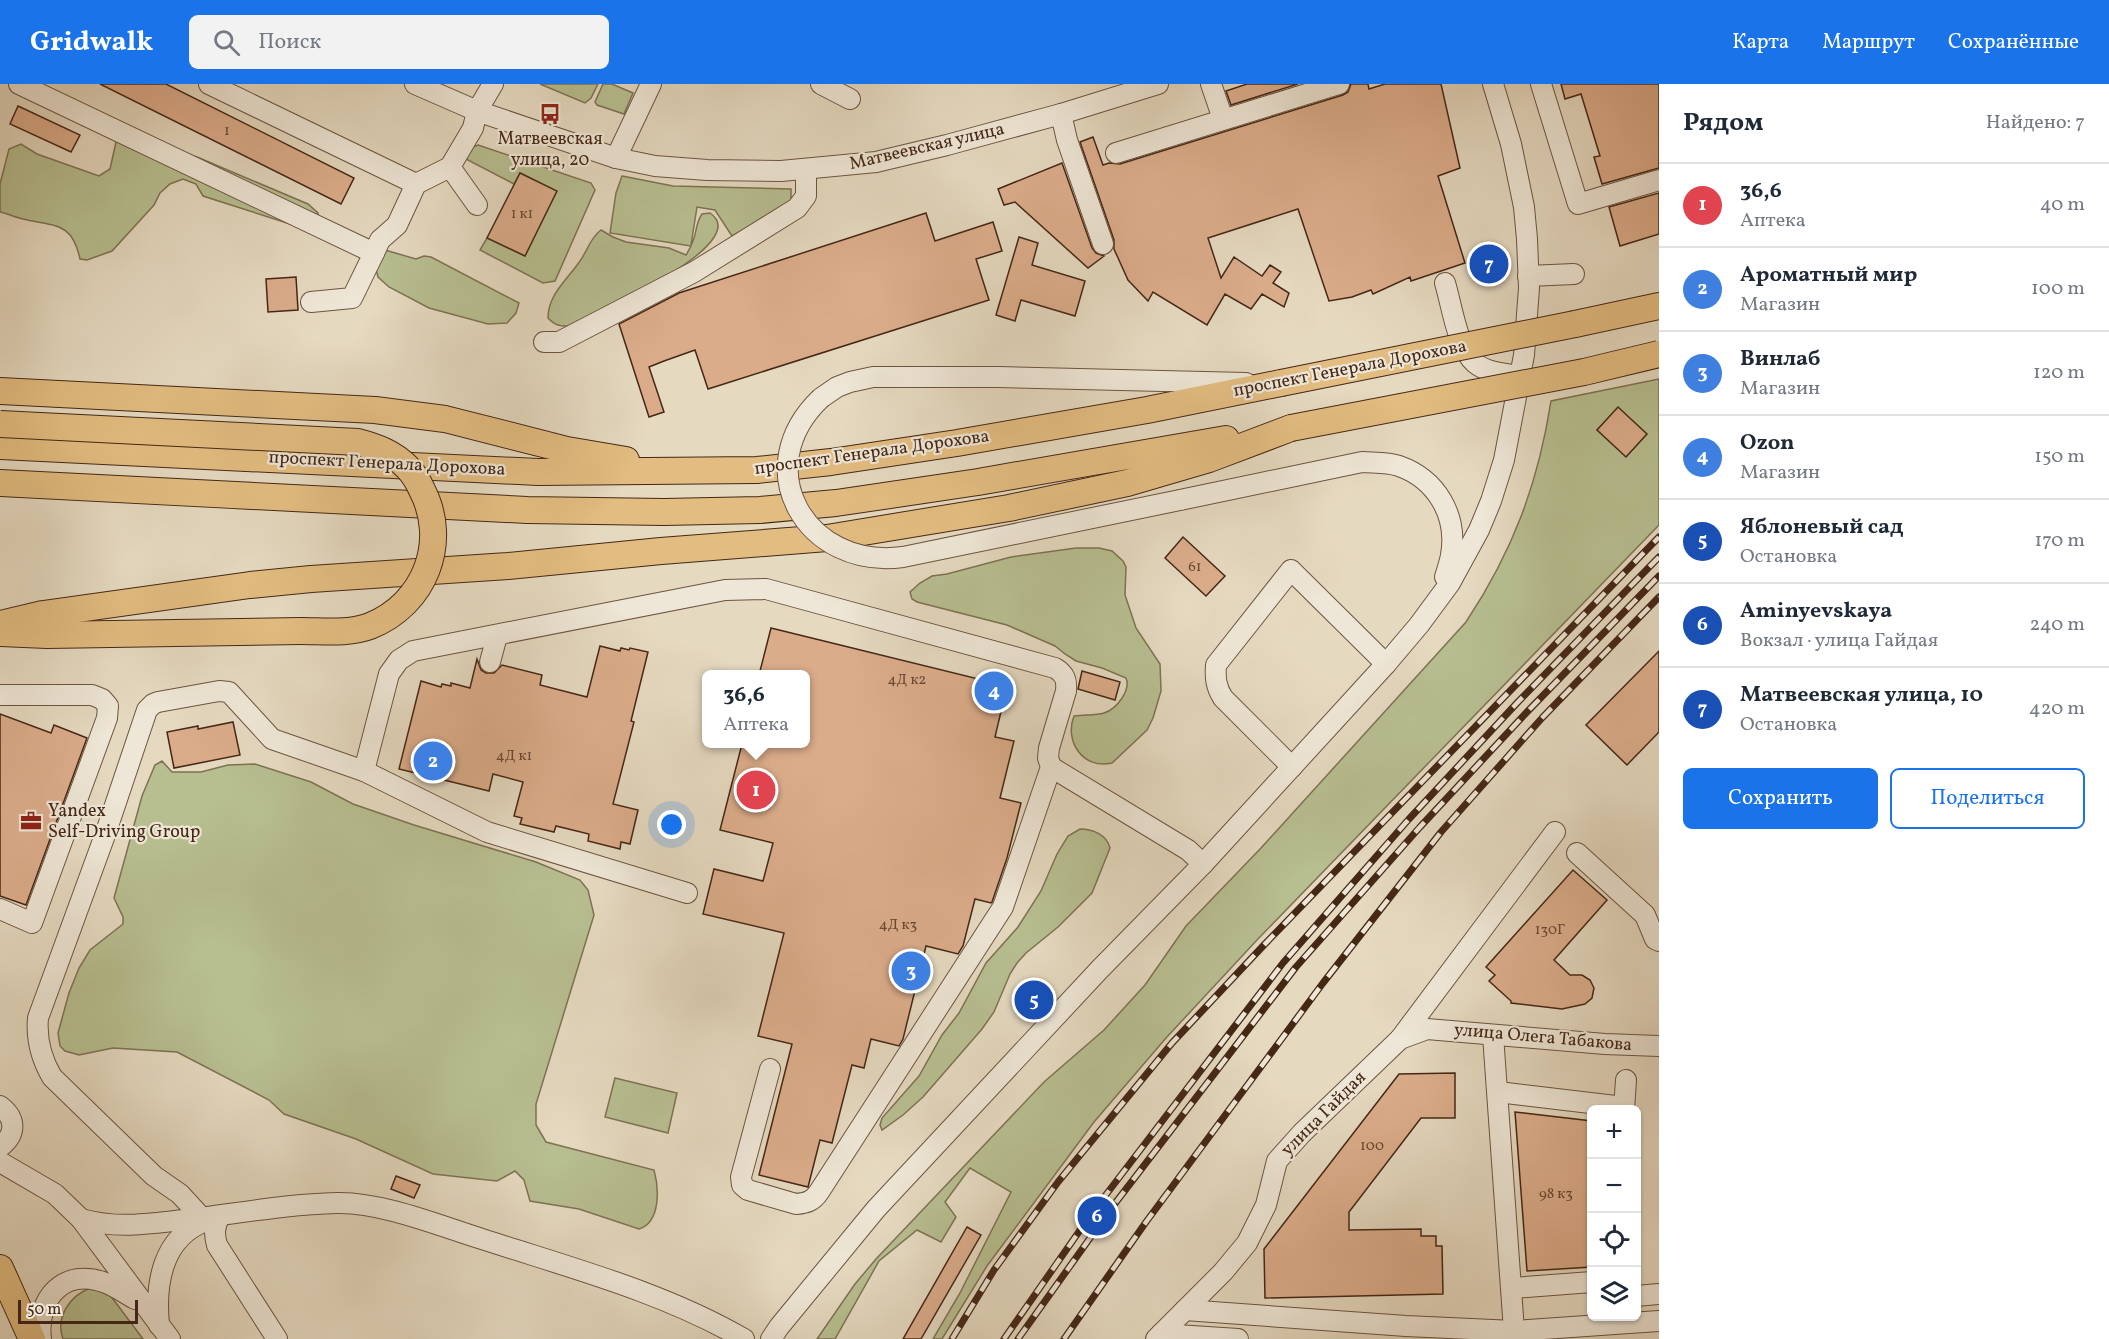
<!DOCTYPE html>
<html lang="ru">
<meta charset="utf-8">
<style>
:root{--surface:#fff;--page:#f2f2f3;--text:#1f2937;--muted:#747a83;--line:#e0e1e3;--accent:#1a73e8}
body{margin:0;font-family:Vollkorn,serif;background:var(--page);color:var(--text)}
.controls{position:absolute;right:18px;bottom:18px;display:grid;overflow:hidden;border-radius:9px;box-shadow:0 2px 4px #0004}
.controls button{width:54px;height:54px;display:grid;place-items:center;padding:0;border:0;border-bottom:2px solid var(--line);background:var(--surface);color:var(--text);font:30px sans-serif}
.scale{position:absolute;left:18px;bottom:15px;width:120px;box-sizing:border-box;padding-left:6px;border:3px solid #452716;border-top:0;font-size:16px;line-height:21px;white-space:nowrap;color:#452716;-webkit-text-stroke:4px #eee6d6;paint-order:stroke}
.you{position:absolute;left:672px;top:741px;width:21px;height:21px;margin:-15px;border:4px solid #fff;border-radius:50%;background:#1a73e8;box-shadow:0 0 0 9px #1a73e833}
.badge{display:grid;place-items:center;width:39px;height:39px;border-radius:50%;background:var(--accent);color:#fff;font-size:20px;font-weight:700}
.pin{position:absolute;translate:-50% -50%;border:3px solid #fff;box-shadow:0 2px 6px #0006}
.popup{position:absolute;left:702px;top:586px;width:108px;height:78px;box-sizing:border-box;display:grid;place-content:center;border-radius:9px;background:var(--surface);filter:drop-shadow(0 2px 4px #0005);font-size:20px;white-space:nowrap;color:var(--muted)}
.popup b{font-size:22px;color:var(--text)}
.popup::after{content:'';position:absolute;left:50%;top:100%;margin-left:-12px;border:12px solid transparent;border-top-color:var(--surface)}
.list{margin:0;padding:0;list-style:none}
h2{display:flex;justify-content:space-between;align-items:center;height:78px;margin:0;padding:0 24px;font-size:26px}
h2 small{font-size:20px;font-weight:400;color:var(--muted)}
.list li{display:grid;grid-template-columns:39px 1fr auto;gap:18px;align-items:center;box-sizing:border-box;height:84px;padding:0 24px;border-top:2px solid var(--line)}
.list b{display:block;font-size:22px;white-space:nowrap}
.list p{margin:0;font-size:20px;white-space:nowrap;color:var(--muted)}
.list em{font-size:20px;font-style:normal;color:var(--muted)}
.actions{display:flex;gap:12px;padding:18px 24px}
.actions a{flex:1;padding:14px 0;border:2px solid var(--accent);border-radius:9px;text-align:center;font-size:21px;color:var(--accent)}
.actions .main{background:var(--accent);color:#fff}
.icon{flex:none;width:33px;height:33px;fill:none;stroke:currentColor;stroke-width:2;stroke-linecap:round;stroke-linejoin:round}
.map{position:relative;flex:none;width:1659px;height:1255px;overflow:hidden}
header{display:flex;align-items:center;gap:36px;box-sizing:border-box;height:84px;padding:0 30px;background:var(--accent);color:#fff}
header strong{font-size:28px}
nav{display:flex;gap:33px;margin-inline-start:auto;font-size:21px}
.search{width:420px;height:54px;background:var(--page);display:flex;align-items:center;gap:15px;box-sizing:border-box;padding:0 21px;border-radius:9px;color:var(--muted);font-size:22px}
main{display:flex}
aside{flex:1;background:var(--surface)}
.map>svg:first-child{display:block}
.green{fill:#b7be90;stroke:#7e7253;stroke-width:1.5;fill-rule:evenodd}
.building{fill:#dbac8a;stroke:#452716;stroke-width:1.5}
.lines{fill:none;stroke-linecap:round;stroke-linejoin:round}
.minor-casing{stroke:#6d5440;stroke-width:22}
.major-casing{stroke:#452716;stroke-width:28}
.minor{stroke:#eee6d6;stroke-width:20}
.major{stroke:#e2bc80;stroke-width:26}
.rail-casing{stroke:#452716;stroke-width:7}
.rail{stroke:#eee6d6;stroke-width:4.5;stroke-dasharray:14;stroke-linecap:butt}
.minor-bridge-casing{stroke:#6d5440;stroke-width:22;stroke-linecap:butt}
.major-bridge-casing{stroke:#452716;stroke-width:28;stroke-linecap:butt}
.minor-bridge{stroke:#eee6d6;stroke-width:20}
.major-bridge{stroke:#e2bc80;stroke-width:26}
.labels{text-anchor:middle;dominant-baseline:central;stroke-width:4.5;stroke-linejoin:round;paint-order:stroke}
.number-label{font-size:15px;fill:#6a4833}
.poi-label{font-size:18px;fill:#452716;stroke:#eee6d6}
.street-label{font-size:18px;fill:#452716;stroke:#eee6d6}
</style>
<header>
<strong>Gridwalk</strong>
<div class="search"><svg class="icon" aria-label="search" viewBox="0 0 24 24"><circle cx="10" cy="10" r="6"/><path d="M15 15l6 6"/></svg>Поиск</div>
<nav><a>Карта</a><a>Маршрут</a><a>Сохранённые</a></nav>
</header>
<main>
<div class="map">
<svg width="1659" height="1255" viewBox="0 0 1659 1255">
<rect width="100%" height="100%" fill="#e5d9c0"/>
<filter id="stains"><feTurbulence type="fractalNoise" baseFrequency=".00333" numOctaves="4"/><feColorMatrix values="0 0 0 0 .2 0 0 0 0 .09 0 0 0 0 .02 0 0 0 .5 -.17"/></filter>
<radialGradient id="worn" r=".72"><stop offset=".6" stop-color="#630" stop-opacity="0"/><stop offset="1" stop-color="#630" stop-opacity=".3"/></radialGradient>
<g class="green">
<path d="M540 0H598L591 14 585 19Z"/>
<path d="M603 0H612L633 9 624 30 597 21 595 18Z"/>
<path d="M122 46 152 61 197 73 308 120 318 129 319 136 290 140 203 112 196 100 183 95 170 100 160 109 154 121 112 167 87 176 80 175C72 137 55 143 23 135 15 133 8 130 0 128V100L9 65 21 60 37 70 99 92 110 85 116 58Z"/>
<path d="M478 61 591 99 595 106 555 197 543 199 480 166 487 154 525 172 556 107 520 89 514 100 464 74 471 64Z"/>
<path d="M622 92 673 102 791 105V120L732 152 715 126 697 123 691 161C697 152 695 139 702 130L710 129C755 159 597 229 577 240 565 243 557 244 548 234 548 210 568 195 580 177 588 166 590 154 601 146L613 153 626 158 669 164 686 171 691 162 610 149 616 109Z"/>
<path d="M385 166 416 175 424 172 431 173 519 219 516 229 507 239 488 240 429 224 389 203 378 193 375 181Z"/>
<path d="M1659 295V441L1257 856 1166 954 1094 1038 987 1182 942 1255H933L960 1209 1011 1108 970 1084 945 1118 956 1133 941 1158 917 1146 879 1177 835 1255H817L855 1200 876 1175 1044 998 1104 946 1145 901 1186 842 1261 764 1466 538C1513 467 1538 400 1551 317ZM1618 324 1646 350 1626 372 1597 346Z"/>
<path d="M1076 464H1099L1112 467 1123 477 1126 483 1125 511 1136 544 1160 580 1161 607 1153 634 1147 646 1112 679C1083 686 1064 657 1074 632 1084 630 1095 632 1104 629 1117 625 1131 606 1126 594L1102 584 1076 577 1065 570 1055 562 1007 541 917 518 912 515 910 508 920 499 932 492 947 490 1011 473Z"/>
<path d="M162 677 172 688H201L228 681 255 680 311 698 353 720 414 741 536 778 580 796 588 806 594 831 536 1020V1041L546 1058 654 1086C659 1104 661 1138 639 1145L579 1125 530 1117 524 1096 515 1087 497 1097 433 1090 356 1055 284 1030 269 1016 177 968 113 964 79 971 65 967 60 962 58 949 69 909 79 884 90 866 123 840V833L114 814 142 712 155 681Z"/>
<path d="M1080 745C1093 745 1107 751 1110 764L1092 809 1058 843 1026 869 1017 879 1010 890 994 928 982 945 923 1013 903 1031 882 1046 880 1041 882 1034 919 992 942 951 959 929 986 879 1018 843 1041 807 1057 770 1068 752Z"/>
<path d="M615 994 677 1009 668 1049 605 1033Z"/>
<path d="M90 1204 107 1207 143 1255H63C55 1233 70 1212 90 1204Z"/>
</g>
<g class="building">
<path d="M100 0H166L354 94 341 120Z"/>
<path d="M1247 0H1298L1231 21 1226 7Z"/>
<path d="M1351 0H1368L1369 5 1385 0H1441L1460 84 1438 92 1465 179 1411 197 1410 193 1373 210 1371 206 1352 213 1329 217 1298 125 1208 154 1221 194 1234 173 1262 192 1270 181 1281 188 1273 199 1289 209 1284 223 1262 210 1251 225 1225 210 1207 241 1153 208 1148 217 1128 196 1114 165V156L1080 58 1093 53 1103 81 1109 79 1120 80 1343 11 1348 8Z"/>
<path d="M1561 0H1659V84L1602 100 1594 73 1600 72 1581 10 1565 15Z"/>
<path d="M18 22 80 51 71 68 10 40Z"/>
<path d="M1062 79 1092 164 1096 169 1104 172 1088 184 1015 118 1004 121 998 105Z"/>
<path d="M520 89 557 107 525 172 487 154Z"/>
<path d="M1659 109V150L1620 162 1609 123Z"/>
<path d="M926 129 935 157 993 138 1002 167 976 175 989 216 708 305 695 266 664 277 649 283 664 328 649 333 619 240 679 209Z"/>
<path d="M1019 153 1038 159 1032 181 1085 197 1075 232 1021 216 1015 237 996 231Z"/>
<path d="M296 193 298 226 268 228 266 195Z"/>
<path d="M1618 323 1647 350 1626 373 1597 346Z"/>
<path d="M1183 453 1225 492 1206 512 1165 474Z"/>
<path d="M771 544 1007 602 995 653 1014 657 1000 714 1021 719 1007 774 992 818 991 819 975 815 963 862 958 870 926 862 903 955 899 962 871 955 864 984 852 981 832 1059 820 1056 808 1103 759 1091 792 960 758 952 784 849 703 830 714 785 763 797 773 759 720 746 742 660H806V591H759Z"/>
<path d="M600 562 620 567 621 564 629 566 630 564 648 568 631 637 634 638 613 720 638 726 630 760 621 758 620 765 588 757 589 750 556 742 554 748 520 740 522 734 514 732 523 698 493 690 489 707 399 685 421 597 441 603 442 600 451 602V599L470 604 477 575 481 586 486 589H494L502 581 542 591 540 601 587 613Z"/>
<path d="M1659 567V648L1627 681 1586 641Z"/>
<path d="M1082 587 1120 598 1115 616 1078 605Z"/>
<path d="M0 630 51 649 54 641 87 654 26 821 0 812Z"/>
<path d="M233 638 240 671 174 684 167 648 198 642V645Z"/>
<path d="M1573 786 1607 816 1554 876 1570 891H1582L1590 896 1594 904 1592 914 1585 920 1562 925 1511 919V917L1489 897 1495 891 1486 883Z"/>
<path d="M1455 989V1034H1421L1349 1128V1146L1421 1145V1152H1436V1162H1442L1443 1210 1265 1214 1264 1165 1399 990Z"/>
<path d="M1515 1028 1592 1037V1183L1527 1187Z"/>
<path d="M396 1092 420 1101 414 1114 391 1105Z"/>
<path d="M967 1143 981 1151 921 1255H903Z"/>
</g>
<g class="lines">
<defs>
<g id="minor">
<path d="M19 0 374 169 380 156 397 141 416 100 450 83 473 44 477 27 493 0"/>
<path d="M209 0 416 100"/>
<path d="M415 0 477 27 616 74 655 82 707 86 781 87 876 78 947 61 1061 30 1158 0"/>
<path d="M821 0 850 15"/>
<path d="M1211 0 1223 35"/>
<path d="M1541 0 1578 120 1659 96"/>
<path d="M1061 30 1067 56 1103 160"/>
<path d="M1116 69 1339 0"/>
<path d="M616 74 651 0"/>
<path d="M450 83 477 121"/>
<path d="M1528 192 1574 190"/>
<path d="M1445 199C1452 222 1457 263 1475 279 1487 289 1506 290 1521 292"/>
<path d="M311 218 352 214 374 169"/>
<path d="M544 258H559L694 188 797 124 806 112V86"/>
<path d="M821 314 837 303 850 298 873 293H998L1246 299"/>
<path d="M1180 416 1362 378C1374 379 1387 378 1399 382 1436 395 1458 431 1451 471 1450 478 1447 486 1445 493"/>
<path d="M490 578 497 552"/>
<path d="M0 611H92L102 615 108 622 107 634 32 839 0 825"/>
<path d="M1051 683 1188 766 1203 780"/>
<path d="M1292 683 1223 614C1216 603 1215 594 1216 581L1291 486 1386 580"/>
<path d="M1577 769 1645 831 1655 855 1659 857"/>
<path d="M687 809 487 748 364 687 389 590 399 576 413 567 725 506 766 505 1055 584C1065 590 1067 596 1066 607L1049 664 1048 674 1051 683 1003 823 819 1108C813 1117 807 1119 796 1120L748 1106 742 1101 741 1093 770 985"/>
<path d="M1493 951 1514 1247"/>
<path d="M1400 955 1555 748"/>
<path d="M1498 1008 1624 1023"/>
<path d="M0 1022C16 1034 17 1050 0 1063"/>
<path d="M1624 1026 1626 996"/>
<path d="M0 1078 55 1110 81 1135 170 1255"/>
<path d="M220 1132C214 1143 214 1150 217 1161L277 1255"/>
<path d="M202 1134 180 1110 154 1092 52 993C41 974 36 956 38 934L105 751 147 626 153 620 158 618 219 607 229 608 272 655 364 687"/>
<path d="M81 1135C118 1145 146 1140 184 1136 235 1130 286 1120 337 1119 382 1118 440 1142 482 1155 571 1184 663 1208 744 1255"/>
<path d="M1512 1204 1592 1198"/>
<path d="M1636 1212 1659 1210"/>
<path d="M1185 1226 1406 1242 1514 1247 1659 1237"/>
<path d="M159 1241C155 1200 162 1153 206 1137"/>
<path d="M1161 1250 1238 1255"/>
<path d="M41 1255C36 1214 64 1183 106 1199 116 1203 126 1210 135 1215"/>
<path d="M771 1255 779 1243 876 1125 1100 885 1203 780 1386 580 1419 541 1450 499 1479 446 1491 417 1504 376 1524 271 1529 204 1527 155 1524 123 1511 60 1493 0"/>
<path d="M1156 1255 1223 1188 1247 1159 1266 1121 1277 1077 1302 1049 1400 955 1427 945 1605 960 1659 962"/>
</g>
<g id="major">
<path d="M1575 240 1659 222"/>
<path d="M0 307 375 326 445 335 567 366 626 376"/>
<path d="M0 362 538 388 757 386 831 378 957 359 1147 326 1281 299"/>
<path d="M0 399 527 426 664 428 760 426 836 419 978 398 1226 355"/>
<path d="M0 540 43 530 250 501 311 495 508 482 661 467 827 454 1009 424 1127 399 1209 375 1291 344"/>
<path d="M0 549 47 551 301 547"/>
<path d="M0 1184 32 1255"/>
</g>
</defs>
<use href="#minor" class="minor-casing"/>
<use href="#major" class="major-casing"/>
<use href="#minor" class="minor"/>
<use href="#major" class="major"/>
<defs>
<g id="rail">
<path d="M952 1255 994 1186 1058 1098 1172 959 1263 862 1659 453"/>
<path d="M1004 1255 1092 1129 1283 879 1409 735 1517 619 1659 473"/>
<path d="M1018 1255 1110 1126 1296 883 1420 743 1527 628 1659 492"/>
<path d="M1064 1255 1146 1138 1323 899 1441 748 1542 634 1659 513"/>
</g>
</defs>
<use href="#rail" class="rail-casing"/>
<use href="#rail" class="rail"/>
<defs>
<path id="minor-bridge" d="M821 314C747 384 806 486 903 473L1180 416"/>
<g id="major-bridge">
<path d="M1281 299 1575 240"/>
<path d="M0 340 358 358C377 363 393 369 407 383 413 389 418 397 422 406 449 458 425 520 370 542 349 550 324 547 301 547"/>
<path d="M1291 344 1584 288 1659 270"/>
</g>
</defs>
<use href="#minor-bridge" class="minor-bridge-casing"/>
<use href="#major-bridge" class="major-bridge-casing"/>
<use href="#minor-bridge" class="minor-bridge"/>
<use href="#major-bridge" class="major-bridge"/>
</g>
<defs>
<symbol id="bus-bare" viewBox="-9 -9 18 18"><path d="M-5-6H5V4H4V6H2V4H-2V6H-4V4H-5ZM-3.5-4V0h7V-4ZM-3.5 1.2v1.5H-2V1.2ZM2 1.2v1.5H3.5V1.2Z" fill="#8f2418" stroke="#eee6d6" stroke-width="2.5" paint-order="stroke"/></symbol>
<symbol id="office-bare" viewBox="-9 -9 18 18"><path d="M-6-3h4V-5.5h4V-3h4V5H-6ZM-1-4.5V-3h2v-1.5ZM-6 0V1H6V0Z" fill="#8f2418" stroke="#eee6d6" stroke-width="2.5" paint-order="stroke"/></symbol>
</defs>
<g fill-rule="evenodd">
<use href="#bus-bare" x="535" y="15" width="30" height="30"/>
<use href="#office-bare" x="16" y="722" width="30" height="30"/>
</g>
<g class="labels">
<g class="number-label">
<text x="227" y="47">1</text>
<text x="522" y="130">1 к1</text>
<text x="1195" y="483">61</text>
<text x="907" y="596">4Д к2</text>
<text x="514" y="672">4Д к1</text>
<text x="898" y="841">4Д к3</text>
<text x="1550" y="846">130Г</text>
<text x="1372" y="1062">100</text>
<text x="1556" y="1110">98 к3</text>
</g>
<g class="poi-label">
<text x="550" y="55">Матвеевская<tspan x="550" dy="21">улица, 20</tspan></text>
<text x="48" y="727" text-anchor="start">Yandex<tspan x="48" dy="21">Self-Driving Group</tspan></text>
</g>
<g class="street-label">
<text transform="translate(927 63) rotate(-13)">Матвеевская улица</text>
<text transform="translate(1350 285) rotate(-11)">проспект Генерала Дорохова</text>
<text transform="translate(872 369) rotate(-8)">проспект Генерала Дорохова</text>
<text transform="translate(387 380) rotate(3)">проспект Генерала Дорохова</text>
<text transform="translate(1543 954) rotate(5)">улица Олега Табакова</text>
<text transform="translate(1324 1030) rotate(-45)">улица Гайдая</text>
</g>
</g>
<rect width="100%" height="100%" filter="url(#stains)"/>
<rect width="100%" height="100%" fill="url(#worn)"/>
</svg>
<div class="controls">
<button>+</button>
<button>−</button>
<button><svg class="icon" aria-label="locate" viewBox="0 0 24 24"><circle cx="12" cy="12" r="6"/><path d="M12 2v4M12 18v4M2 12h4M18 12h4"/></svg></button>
<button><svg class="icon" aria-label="layers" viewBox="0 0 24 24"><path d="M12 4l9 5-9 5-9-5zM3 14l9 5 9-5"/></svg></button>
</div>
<div class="scale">50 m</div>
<div class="you"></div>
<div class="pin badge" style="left:756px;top:706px;background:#e0444e">1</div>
<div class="popup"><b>36,6</b>Аптека</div>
<div class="pin badge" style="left:433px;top:677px;background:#3f7fe0">2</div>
<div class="pin badge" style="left:911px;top:887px;background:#3f7fe0">3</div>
<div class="pin badge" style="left:994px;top:607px;background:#3f7fe0">4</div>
<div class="pin badge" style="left:1034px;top:916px;background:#1a4fb4">5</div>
<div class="pin badge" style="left:1097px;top:1132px;background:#1a4fb4">6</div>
<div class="pin badge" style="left:1489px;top:180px;background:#1a4fb4">7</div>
</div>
<aside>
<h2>Рядом<small>Найдено: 7</small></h2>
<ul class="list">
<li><span class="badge" style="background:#e0444e">1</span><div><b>36,6</b><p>Аптека</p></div><em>40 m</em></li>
<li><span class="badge" style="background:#3f7fe0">2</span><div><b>Ароматный мир</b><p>Магазин</p></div><em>100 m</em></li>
<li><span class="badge" style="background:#3f7fe0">3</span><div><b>Винлаб</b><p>Магазин</p></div><em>120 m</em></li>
<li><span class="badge" style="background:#3f7fe0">4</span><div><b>Ozon</b><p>Магазин</p></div><em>150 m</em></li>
<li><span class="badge" style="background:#1a4fb4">5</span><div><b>Яблоневый сад</b><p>Остановка</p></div><em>170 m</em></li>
<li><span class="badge" style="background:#1a4fb4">6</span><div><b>Aminyevskaya</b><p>Вокзал · улица Гайдая</p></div><em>240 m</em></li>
<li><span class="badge" style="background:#1a4fb4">7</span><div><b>Матвеевская улица, 10</b><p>Остановка</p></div><em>420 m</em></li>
</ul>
<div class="actions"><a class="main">Сохранить</a><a>Поделиться</a></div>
</aside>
</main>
